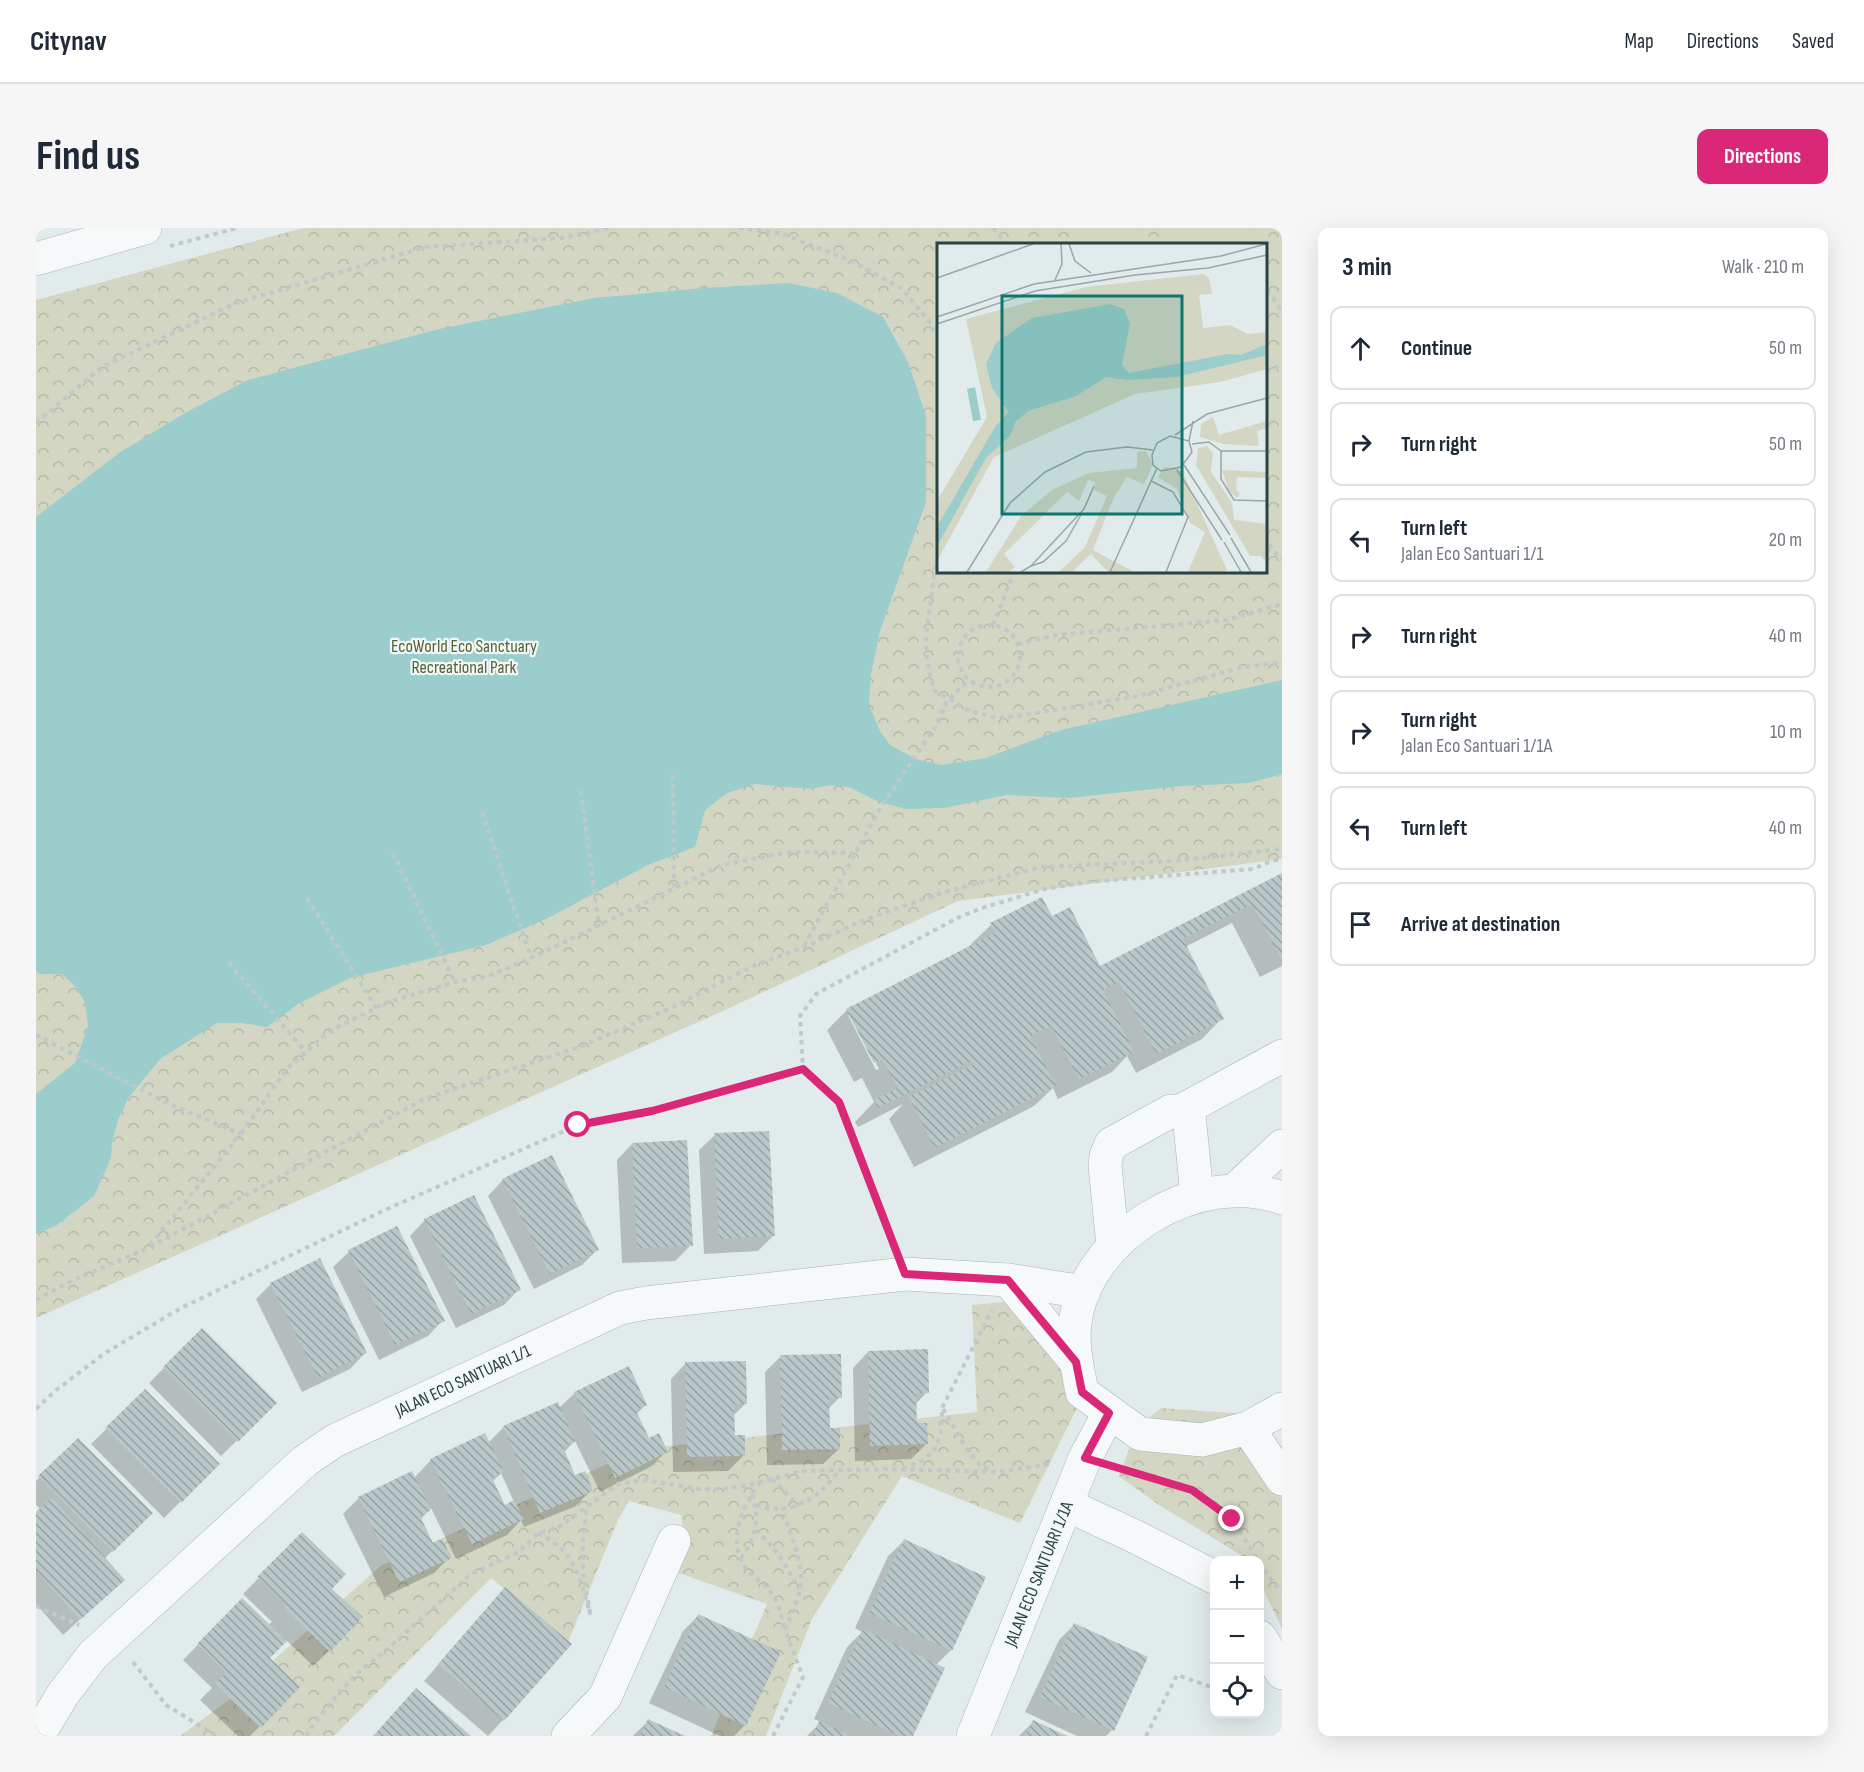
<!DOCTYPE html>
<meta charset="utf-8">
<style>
:root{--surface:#fff;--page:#f6f6f7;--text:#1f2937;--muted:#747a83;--line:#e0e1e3;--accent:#db2777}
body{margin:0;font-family:"Sofia Sans Condensed",sans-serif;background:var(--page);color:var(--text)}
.controls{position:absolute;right:18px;bottom:18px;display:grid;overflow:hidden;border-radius:12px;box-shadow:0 6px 24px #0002}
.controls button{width:54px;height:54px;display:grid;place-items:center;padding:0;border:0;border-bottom:2px solid var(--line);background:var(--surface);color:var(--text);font:30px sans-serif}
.stop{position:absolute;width:18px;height:18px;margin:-14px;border:4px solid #db2777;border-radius:50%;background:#fff}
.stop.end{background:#db2777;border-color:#fff;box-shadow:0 2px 6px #0008}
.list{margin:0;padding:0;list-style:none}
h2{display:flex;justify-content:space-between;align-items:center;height:78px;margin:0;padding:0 24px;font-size:26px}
h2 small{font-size:20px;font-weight:400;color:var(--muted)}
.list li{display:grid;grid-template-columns:39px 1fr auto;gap:18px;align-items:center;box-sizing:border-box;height:84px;margin:0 12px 12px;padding:0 12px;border:2px solid var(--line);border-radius:12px}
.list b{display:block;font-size:22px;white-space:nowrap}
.list p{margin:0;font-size:20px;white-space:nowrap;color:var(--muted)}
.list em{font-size:20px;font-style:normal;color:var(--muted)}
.icon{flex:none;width:33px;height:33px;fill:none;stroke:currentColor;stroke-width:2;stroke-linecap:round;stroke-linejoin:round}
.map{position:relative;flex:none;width:1246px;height:1508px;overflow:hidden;border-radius:12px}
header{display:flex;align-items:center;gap:36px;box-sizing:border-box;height:84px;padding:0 30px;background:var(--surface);border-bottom:2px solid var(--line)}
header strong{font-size:28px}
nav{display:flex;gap:33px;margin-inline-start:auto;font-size:21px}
.intro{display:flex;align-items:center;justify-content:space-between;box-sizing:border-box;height:144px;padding:0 36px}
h1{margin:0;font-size:42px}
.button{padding:15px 27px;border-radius:12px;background:var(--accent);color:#fff;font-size:21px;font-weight:700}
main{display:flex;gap:36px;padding:0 36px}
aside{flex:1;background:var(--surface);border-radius:12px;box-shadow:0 6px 24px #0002}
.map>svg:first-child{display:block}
.park{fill:url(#park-crowns);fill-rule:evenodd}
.pitch{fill:#d2d6c2}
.water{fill:#9bcdcc}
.shadow{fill:#0003;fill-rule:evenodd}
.building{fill:url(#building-back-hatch)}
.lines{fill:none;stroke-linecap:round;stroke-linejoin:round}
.minor-casing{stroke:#a7b5b6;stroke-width:34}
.path{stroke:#c0c9ca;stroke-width:4;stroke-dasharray:4.5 4.5;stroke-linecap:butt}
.minor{stroke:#f5f9f9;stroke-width:33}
.route{stroke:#db2777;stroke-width:8}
.labels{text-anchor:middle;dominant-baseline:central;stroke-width:4.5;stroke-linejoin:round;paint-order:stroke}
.park-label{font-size:18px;fill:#556135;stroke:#f2f8f8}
.street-label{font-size:18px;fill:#294244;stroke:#f2f8f8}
.inset-road{fill:none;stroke:#98a7a8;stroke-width:1.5}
.view{fill:#0f766e;fill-opacity:0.15;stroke:#0f766e;stroke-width:3}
.inset-edge{fill:none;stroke:#294244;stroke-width:3}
</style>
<header>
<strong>Citynav</strong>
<nav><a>Map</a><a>Directions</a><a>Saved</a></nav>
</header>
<div class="intro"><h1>Find us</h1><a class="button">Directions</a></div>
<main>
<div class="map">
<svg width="1246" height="1508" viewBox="0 0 1246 1508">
<defs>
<pattern id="park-crowns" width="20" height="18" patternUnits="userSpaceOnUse" patternTransform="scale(1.5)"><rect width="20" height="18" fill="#d2d6c2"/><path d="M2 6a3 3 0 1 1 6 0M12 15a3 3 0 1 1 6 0" fill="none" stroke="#b4b9a8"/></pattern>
<pattern id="building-back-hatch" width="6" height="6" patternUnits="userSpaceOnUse" patternTransform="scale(1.5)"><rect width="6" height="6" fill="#b9c7c9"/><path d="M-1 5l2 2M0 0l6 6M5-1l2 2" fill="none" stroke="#96a3a5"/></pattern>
</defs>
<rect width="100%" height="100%" fill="#e2ebeb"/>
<g class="park">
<path d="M267 0H1246V631L922 673 689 782 0 1090V72ZM903 16H1230V344H903Z"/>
<path d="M999 1071 1047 1168 984 1295 866 1248 776 1391 730 1508H675L731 1376 637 1343 647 1302 645 1287 593 1273 582 1292 532 1414 455 1350 298 1508H144L190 1474 346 1337 605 1221 941 1184 936 1077Z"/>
<path d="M1125 1180 1209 1186 1246 1218V1401L1224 1354V1332H1213L1123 1277 1083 1248 1101 1200Z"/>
</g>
<g class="pitch">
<path d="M1037 0H1105L1108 16H1040Z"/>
<path d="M1139 0H1212L1214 9 1183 16H1142Z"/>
</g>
<path class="water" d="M752 55 801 65 847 89 872 134 890 188V274L844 403 835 446 833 476 844 503 854 517 880 531 905 537 950 530 1025 502 1246 452V546L1213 555 1146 558 1033 570 971 567 908 580 870 581 843 574 813 559 795 557 775 561 719 556 691 565 669 582 659 619 612 637 512 690 450 717 314 750 262 776 231 799 206 795H181L124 831 93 869 82 892 76 915 75 930 58 968 21 997 0 1006V866L39 835 52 798 49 774 38 757 26 746H3L0 742V289L83 225 149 185 212 152 403 101 558 70 668 60Z"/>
<g class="shadow">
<path d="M1246 647V738L1224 749 1196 695 1149 719 1186 790 1166 811 1100 845 1091 828 1076 844 1022 871 1017 860 998 878 878 939 853 891 867 876 822 899 819 894 838 874 826 850 818 854 791 802 811 782 935 719 934 717 955 697 1005 671 1015 690 1063 740ZM812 787H816L843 841 840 842Z"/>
<path d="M679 907 737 1008 722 1023 668 1026 663 922Z"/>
<path d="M596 916 655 1017 639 1033 586 1035 581 932Z"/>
<path d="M467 952 561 1022 546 1037 498 1061 452 968Z"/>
<path d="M389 992 483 1061 468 1077 420 1100 374 1008Z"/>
<path d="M313 1024 407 1092 392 1108 343 1132 297 1039Z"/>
<path d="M235 1056 329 1125 314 1141 266 1164 220 1071Z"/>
<path d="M166 1102 239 1175 185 1228 113 1155Z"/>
<path d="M832 1124 891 1164 879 1177V1196L890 1216 875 1231 819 1233 817 1140Z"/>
<path d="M744 1129 804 1169 791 1182 792 1202 803 1221 787 1236 731 1237 729 1144Z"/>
<path d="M650 1135 709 1176 697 1188V1208L708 1227 692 1243 637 1244 635 1151Z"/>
<path d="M109 1163 182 1236 128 1290 55 1216Z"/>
<path d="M539 1165 610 1177 600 1186 612 1212 630 1224 614 1239 564 1264 539 1213 528 1224 539 1249 555 1262 540 1278 488 1299 485 1292 471 1307 420 1331 395 1280 384 1292 396 1317 414 1329 398 1345 348 1369 307 1286 323 1270 375 1245 378 1250 395 1232 452 1215 468 1199 523 1180ZM465 1245 478 1274 469 1279 456 1254Z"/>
<path d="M42 1212 115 1285 68 1331 87 1352 27 1407 0 1376V1286L5 1282 0 1277V1253Z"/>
<path d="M266 1306 294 1361 293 1423 277 1438 250 1412 232 1430 262 1459 214 1508H202L164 1472 176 1460 147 1432 206 1372 232 1397 236 1394 207 1366Z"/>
<path d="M868 1313 915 1422 900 1437 876 1508H771L785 1494 778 1491 811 1419 826 1404 819 1400 852 1328Z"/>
<path d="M469 1361 467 1492 452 1508 388 1453Z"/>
<path d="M662 1388 709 1497 698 1508H684L613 1475 647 1403Z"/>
<path d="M1038 1397 1076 1502 1070 1508H1041L989 1484 1023 1412Z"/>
<path d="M612 1493 646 1508H597Z"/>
<path d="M997 1494 1027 1508H983Z"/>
</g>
<g class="building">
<path d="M1246 645V733L1216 676 1147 711 1188 791 1120 826 1083 754 1067 762 1098 824 1043 851 1015 798 994 808 1020 858 899 920 873 869 937 836 935 833 842 880 838 872 862 860 846 831 838 835 810 781 959 705 954 695 1006 669 1016 688 1034 679 1064 738Z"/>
<path d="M733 903 739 1008 683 1011 678 905Z"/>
<path d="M651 912 657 1018 601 1020 596 915Z"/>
<path d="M516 927 563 1022 514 1046 466 951Z"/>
<path d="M438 967 485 1062 435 1086 388 991Z"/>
<path d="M361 998 409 1093 359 1117 312 1022Z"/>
<path d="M284 1030 331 1125 282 1150 234 1055Z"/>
<path d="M166 1100 241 1175 202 1214 127 1139Z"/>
<path d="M892 1121 893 1165H880L881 1195H891L892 1216 834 1218 832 1123Z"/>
<path d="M805 1126 806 1170H793L794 1200H804V1221L746 1222 744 1127Z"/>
<path d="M710 1133 711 1176H698L699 1207H709V1228L651 1229 649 1134Z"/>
<path d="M593 1138 611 1177 600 1183 613 1210 623 1205 632 1224 579 1250 538 1164Z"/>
<path d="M109 1161 184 1236 145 1275 69 1200Z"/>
<path d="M522 1174 539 1214 527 1219 539 1247 549 1243 557 1263 504 1285 467 1198Z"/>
<path d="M449 1205 468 1244 456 1250 469 1277 478 1272 488 1291 436 1316 394 1231Z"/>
<path d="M42 1210 117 1285 77 1324 2 1248Z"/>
<path d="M376 1243 395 1282 384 1288 397 1315 406 1311 416 1330 363 1354 322 1269Z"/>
<path d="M16 1270 89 1352 44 1392 0 1343V1284Z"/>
<path d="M266 1304 310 1346 296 1361 327 1389 294 1424 248 1380 250 1377 221 1349Z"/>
<path d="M868 1311 950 1349 916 1423 833 1385Z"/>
<path d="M469 1359 536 1416 468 1493 402 1436Z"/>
<path d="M206 1370 251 1413 234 1430 264 1459 225 1500 179 1456 190 1444 161 1416Z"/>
<path d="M662 1386 745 1424 710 1498 628 1459Z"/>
<path d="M1038 1395 1112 1429 1078 1503 1004 1469Z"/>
<path d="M827 1401 909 1440 877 1508H863L792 1475Z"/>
<path d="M380 1460 435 1508H337Z"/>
<path d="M612 1491 649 1508H604Z"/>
<path d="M997 1492 1031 1508H989Z"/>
<path d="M783 1493 815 1508H777Z"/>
</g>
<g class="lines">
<defs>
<g id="minor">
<path d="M0 31 109 0"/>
<path d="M1145 883 1246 828"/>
<path d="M1199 962 1246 918"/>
<path d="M1246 970C1163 940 1050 1007 1039 1095 1036 1118 1042 1142 1046 1164L1104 1206 1166 1212 1212 1200 1246 1181"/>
<path d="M1077 1018 1069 938 1070 928 1075 916 1135 883H1145L1153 887 1161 967"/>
<path d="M972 1052 1040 1134"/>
<path d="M1212 1200 1246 1251"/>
<path d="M1031 1277 1098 1308 1178 1349"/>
<path d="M1224 1409 1246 1445"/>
<path d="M2 1508 27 1466 57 1427 269 1233 298 1213 584 1080 610 1075 869 1046 972 1052 1048 1064"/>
<path d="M532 1508 569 1469 638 1313"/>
<path d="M937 1508 1049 1230 1073 1185"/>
</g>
</defs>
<use href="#minor" class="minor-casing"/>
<g class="path">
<path d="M703 0 744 5 816 33 866 61 903 105"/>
<path d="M957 0 971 16"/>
<path d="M134 18 201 0"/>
<path d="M1230 64 1236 68 1246 85"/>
<path d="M1230 144 1246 136"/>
<path d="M0 195 66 139 200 75 390 19 526 10 574 0"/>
<path d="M1230 308 1237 323"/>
<path d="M1230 322 1237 323 1246 331"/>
<path d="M903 329C898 340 897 353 896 366 890 401 886 429 899 463L934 483 961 490 981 488 1102 468 1207 439 1246 434"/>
<circle cx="953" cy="428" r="31"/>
<path d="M957 397 978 344"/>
<path d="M982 416 1020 407 1191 392 1246 376"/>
<path d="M637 547 638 662"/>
<path d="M545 563 563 698"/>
<path d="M446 584 495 730"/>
<path d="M357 625 419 754"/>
<path d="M271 670 341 781"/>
<path d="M768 718 846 577 898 501 912 472 933 452"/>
<path d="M193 735 270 824"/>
<path d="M0 807 133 876 205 906"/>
<path d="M857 1016 803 875 767 841 764 788 780 766 921 690 946 680 1009 661 1052 654 1217 641 1236 633 1246 631"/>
<path d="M114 1017 205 906 251 841 292 804 352 774 419 754 455 747 506 725 686 637 754 624 818 625"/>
<path d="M0 1072 35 1053 112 1020 388 871 546 818 639 778 717 738 768 719 828 692 908 664 1005 639 1136 633 1246 621"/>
<path d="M0 1181 19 1163 69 1125 145 1080 351 981 542 897 616 883 767 841"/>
<path d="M907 1181 932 1223 944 1237 957 1243"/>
<path d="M1079 1239 1156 1262 1196 1291 1222 1332"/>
<path d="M867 1241 886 1233 897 1224 905 1205 906 1180 956 1082"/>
<path d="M736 1251 762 1278"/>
<path d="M724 1254C706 1280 688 1317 713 1344 722 1353 733 1359 739 1371 744 1380 746 1391 749 1402"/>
<path d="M720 1277 729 1280 746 1281"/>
<path d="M719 1302C739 1319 751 1338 763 1361"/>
<path d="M502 1305C541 1326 542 1346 554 1385L547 1343V1311L551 1278"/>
<path d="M705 1330C720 1310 724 1289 716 1266"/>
<path d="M1224 1334 1235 1352 1246 1364"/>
<path d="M0 1378 43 1397"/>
<path d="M97 1434 130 1477 181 1508"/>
<path d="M270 1508 282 1490 318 1448 355 1418 435 1346 483 1324 502 1305 523 1299 582 1256 609 1252 661 1261H685L709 1258 767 1243 852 1241 962 1244 1014 1236"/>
<path d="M737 1508 767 1449 749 1402C755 1387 764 1370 765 1353 766 1329 753 1303 746 1281 775 1276 785 1264 804 1242"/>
<path d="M1110 1508 1141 1447 1178 1460"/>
</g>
<use href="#minor" class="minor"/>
</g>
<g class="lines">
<path class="route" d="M542 897 616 883 767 841 803 874 869 1046 972 1052 1040 1134 1046 1164 1073 1185 1049 1230 1156 1262 1196 1291"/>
</g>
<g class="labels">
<g class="park-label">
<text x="428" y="418">EcoWorld Eco Sanctuary<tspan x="428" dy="21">Recreational Park</tspan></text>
</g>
<g class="street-label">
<text transform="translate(427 1153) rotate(-25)">JALAN ECO SANTUARI 1/1</text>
<text transform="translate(1003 1346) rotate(-68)">JALAN ECO SANTUARI 1/1A</text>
</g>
</g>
<g transform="translate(901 15)">
<rect width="330" height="330" fill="#e2ebeb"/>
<path d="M266 31 272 35 275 51 262 52 266 85 293 82 311 91 330 89V126L283 139 198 151 57 214 0 318V258L50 174 29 76 149 44ZM276 174 282 192 330 178V185L320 188 322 203 286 201 263 194 264 181ZM270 203 276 210 274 229 295 260 297 277 330 281V315L327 317 324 313H313L259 222 261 205ZM209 208 216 222 207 241 190 234 177 254 156 307 197 329H171L154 311 135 329H122L148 304 170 253 157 247 158 239 151 237 142 258 130 249 67 311 78 324 72 329H49L84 273 115 247 152 230 200 225V209ZM227 224 239 225 246 230 290 327 286 329H251L268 289 253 280 240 246 221 234ZM285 227 330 229V235L300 234 299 247 303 250 300 255 292 248Z" fill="#d2d6c2"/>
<path d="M225 47a8 8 0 1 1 16 0a8 8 0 1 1-16 0ZM222 40 225 58 216 60 212 41Z" fill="#d2d6c2"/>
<path d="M173 61 187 66 193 80 185 122 192 130 291 111 304 112 330 101V112L240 134 190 137 169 134 139 153 91 168 78 179 73 193 49 215 0 303 1 282 58 184 72 169 55 145 49 121 59 100 95 75ZM38 144 44 177 36 178 30 146Z" fill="#9bcdcc"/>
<path class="inset-road" d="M132 1 138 18 154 30M0 35 96 1M118 37 125 21 124 1M0 74 97 41 284 13 329 1M0 81 98 48 198 32 271 25 330 12M238 192 270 171 330 155M233 193 252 198 255 209 244 224 224 228 216 222 215 212 220 200ZM252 198 256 178M255 201 272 199 284 208H330M284 208V236L297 257 330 258M247 222 293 292M240 227 285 297M214 238 236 249 251 274 229 329M294 295 314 329M287 299 304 329M94 323 106 319 129 298 145 270M30 329 73 260 108 229 149 209 190 204 216 207M84 329 94 323 147 266 157 243M173 329 220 225"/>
<path class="view" d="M65 53H245V271H65Z"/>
<rect width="330" height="330" class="inset-edge"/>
</g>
</svg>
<div class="controls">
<button>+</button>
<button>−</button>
<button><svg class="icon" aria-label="locate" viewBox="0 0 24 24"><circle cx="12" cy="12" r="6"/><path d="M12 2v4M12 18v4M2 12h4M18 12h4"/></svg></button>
</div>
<div class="stop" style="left:542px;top:897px"></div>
<div class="stop end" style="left:1196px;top:1291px"></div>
</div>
<aside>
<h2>3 min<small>Walk · 210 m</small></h2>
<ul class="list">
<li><svg class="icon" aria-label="ahead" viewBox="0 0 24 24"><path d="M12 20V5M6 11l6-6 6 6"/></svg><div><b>Continue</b></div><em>50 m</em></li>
<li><svg class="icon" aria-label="right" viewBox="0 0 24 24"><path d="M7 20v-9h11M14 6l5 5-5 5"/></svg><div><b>Turn right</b></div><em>50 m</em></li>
<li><svg class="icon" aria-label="left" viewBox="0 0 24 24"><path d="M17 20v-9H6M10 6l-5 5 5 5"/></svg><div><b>Turn left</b><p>Jalan Eco Santuari 1/1</p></div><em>20 m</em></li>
<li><svg class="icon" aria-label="right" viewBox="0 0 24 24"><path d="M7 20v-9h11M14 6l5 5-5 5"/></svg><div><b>Turn right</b></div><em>40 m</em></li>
<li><svg class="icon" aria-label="right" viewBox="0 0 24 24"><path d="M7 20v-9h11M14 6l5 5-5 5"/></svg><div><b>Turn right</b><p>Jalan Eco Santuari 1/1A</p></div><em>10 m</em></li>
<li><svg class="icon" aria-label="left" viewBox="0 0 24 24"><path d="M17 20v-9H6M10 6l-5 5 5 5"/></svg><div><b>Turn left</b></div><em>40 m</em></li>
<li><svg class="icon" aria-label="arrive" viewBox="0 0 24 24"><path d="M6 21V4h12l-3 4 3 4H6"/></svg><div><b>Arrive at destination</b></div></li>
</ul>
</aside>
</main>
